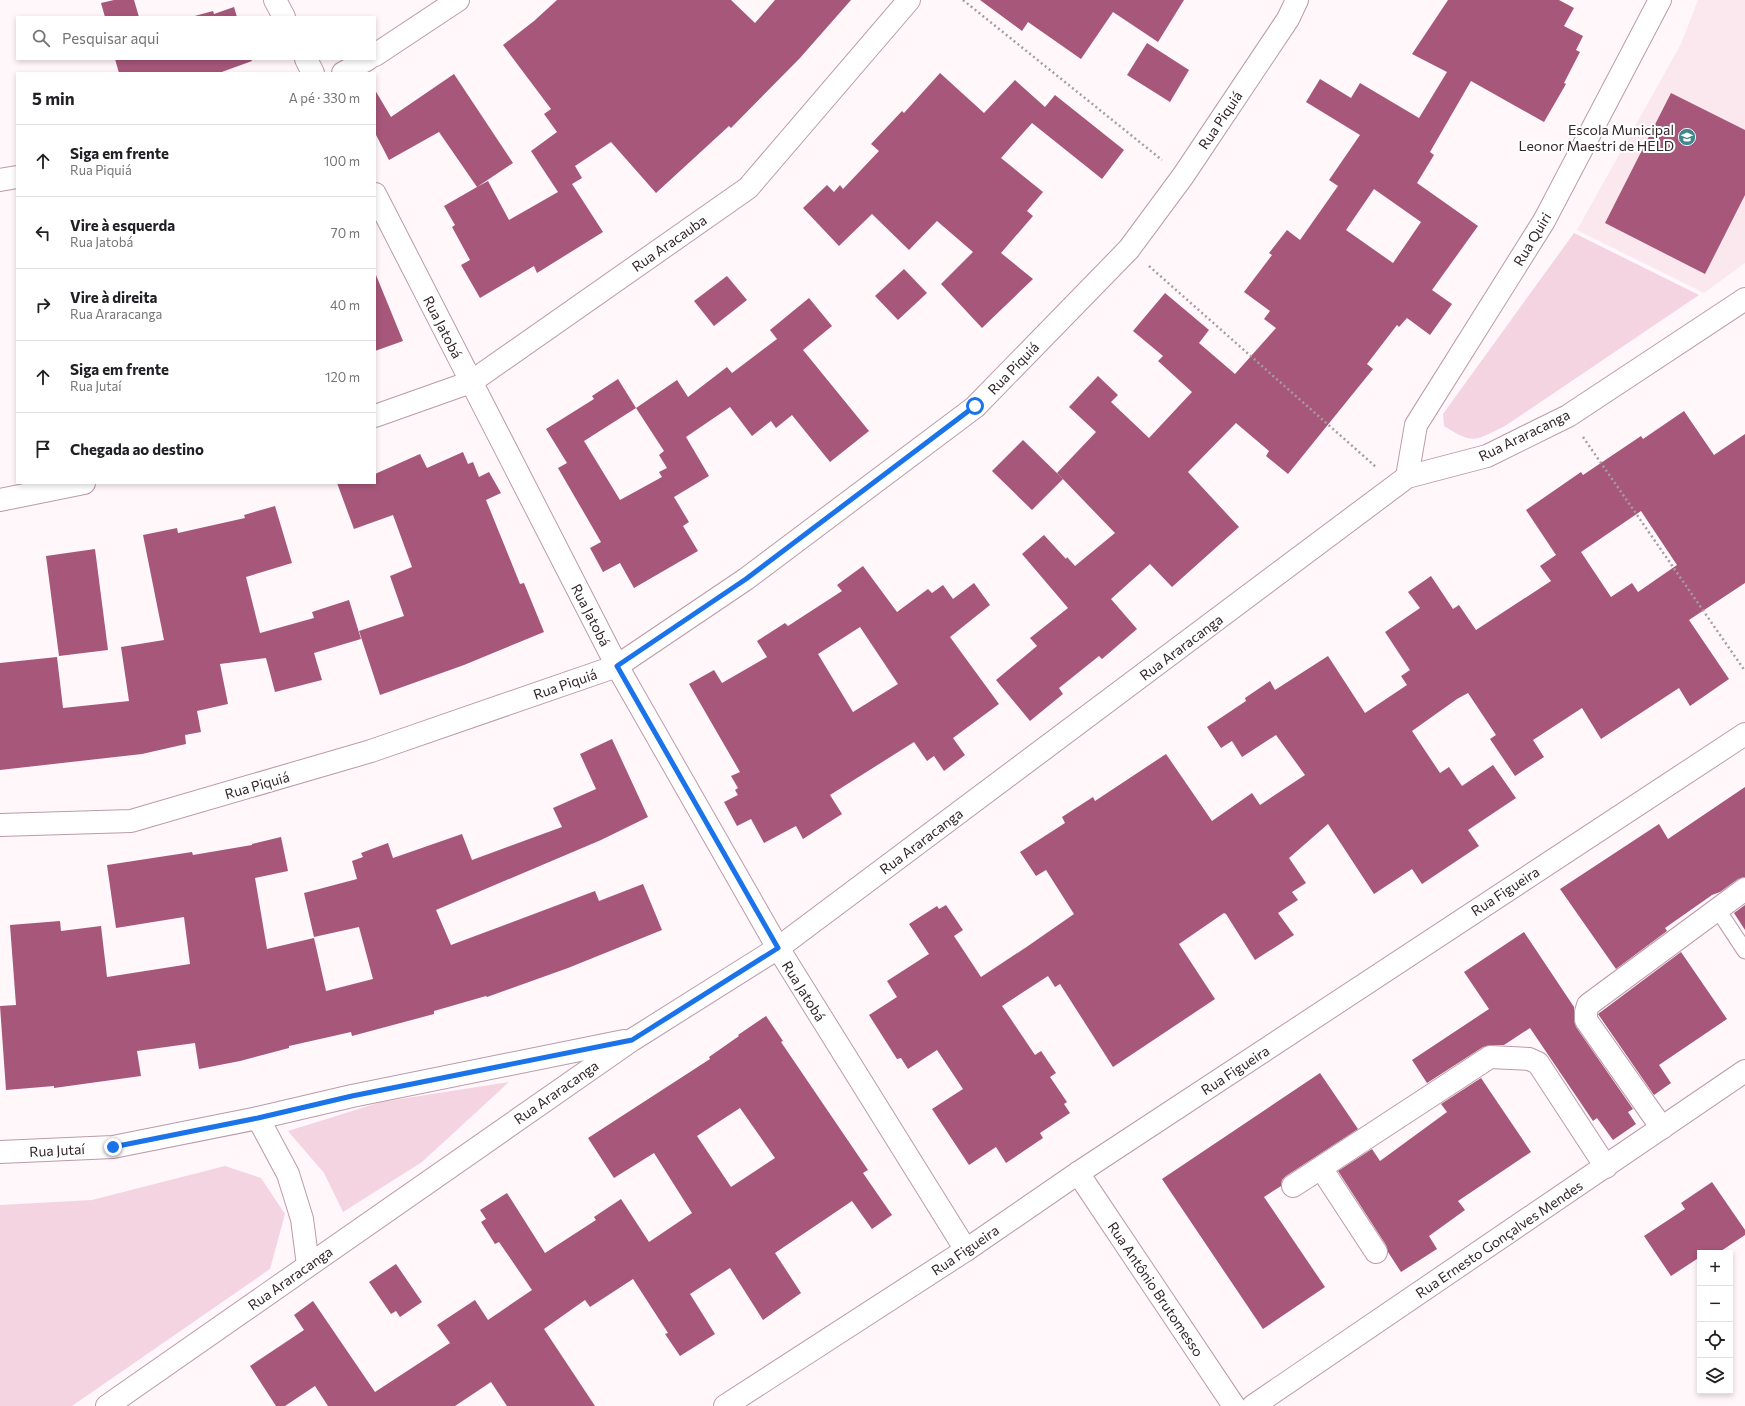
<!DOCTYPE html>
<html lang="pt">
<meta charset="utf-8">
<style>
:root{--surface:#fff;--page:#f6f6f6;--text:#202124;--muted:#757577;--line:#e0e0e0}
body{margin:0;font-family:Commissioner,sans-serif;background:var(--page);color:var(--text)}
.controls{position:absolute;right:12px;bottom:12px;display:grid;overflow:hidden;border-radius:0px;box-shadow:0 2px 6px #0003}
.controls button{width:36px;height:36px;display:grid;place-items:center;padding:0;border:0;border-bottom:1px solid var(--line);background:var(--surface);color:var(--text);font:20px sans-serif}
.stop{position:absolute;width:12px;height:12px;margin:-9px;border:3px solid #1a73e8;border-radius:50%;background:#fff}
.stop.end{background:#1a73e8;border-color:#fff;box-shadow:0 1px 4px #0008}
.list{margin:0;padding:0;list-style:none}
h2{display:flex;justify-content:space-between;align-items:center;height:52px;margin:0;padding:0 16px;font-size:17px}
h2 small{font-size:13px;font-weight:400;color:var(--muted)}
.list li{display:grid;grid-template-columns:26px 1fr auto;gap:12px;align-items:center;box-sizing:border-box;height:72px;padding:0 16px;border-top:1px solid var(--line)}
.list b{display:block;font-size:15px;white-space:nowrap}
.list p{margin:0;font-size:13px;white-space:nowrap;color:var(--muted)}
.list em{font-size:13px;font-style:normal;color:var(--muted)}
.icon{flex:none;width:22px;height:22px;fill:none;stroke:currentColor;stroke-width:2;stroke-linecap:round;stroke-linejoin:round}
.map{position:relative;flex:none;width:1745px;height:1406px;overflow:hidden}
.search{position:absolute;background:var(--surface);box-shadow:0 2px 6px #0003;left:16px;top:16px;width:360px;height:44px;display:flex;align-items:center;gap:10px;box-sizing:border-box;padding:0 14px;border-radius:0px;color:var(--muted);font-size:15px}
.panel{position:absolute;background:var(--surface);box-shadow:0 2px 6px #0003;left:16px;top:72px;width:360px;height:412px;border-radius:0px}
.map>svg:first-child{display:block}
.built{fill:#fbe8ef}
.green{fill:#f5d4e1}
.building{fill:#a6577a;fill-rule:evenodd}
.lines{fill:none;stroke-linecap:round;stroke-linejoin:round}
.service-casing{stroke:#bd9aa8;stroke-width:17}
.minor-casing{stroke:#bd9aa8;stroke-width:24}
.tertiary-casing{stroke:#bd9aa8;stroke-width:24}
.path{stroke:#a79da1;stroke-width:2.5;stroke-dasharray:2 3;stroke-linecap:butt}
.service{stroke:#fff;stroke-width:15}
.minor{stroke:#fff;stroke-width:22}
.tertiary{stroke:#fff;stroke-width:22}
.route{stroke:#1a73e8;stroke-width:5}
.labels{text-anchor:middle;dominant-baseline:central;stroke-width:4;stroke-linejoin:round;paint-order:stroke}
.street-label{font-size:14px;fill:#32252a;stroke:#fff}
.poi-label{font-size:14px;fill:#32252a;stroke:#fff;text-anchor:end}
</style>
<div class="map">
<svg width="1745" height="1406" viewBox="0 0 1745 1406">
<rect width="100%" height="100%" fill="#fff7fa"/>
<path class="built" d="M1698 0H1745V263L1704 293 1577 230 1681 44Z"/>
<g class="green">
<path d="M1574 233 1699 295 1505 426C1474 441 1474 445 1444 426L1443 414Z"/>
<path d="M509 1082 422 1162 343 1212 324 1173 288 1131 381 1102Z"/>
<path d="M225 1166 261 1178 285 1214 270 1269 72 1406H0V1205L92 1200Z"/>
</g>
<g class="building">
<path d="M114 0H134L139 17H105L101 3Z"/>
<path d="M557 0H731L755 23 775 0H851L800 58 731 128 729 126 656 193 611 142 575 166 582 178 572 184 603 232 537 273 534 266 480 298 461 265 470 260 452 227 455 225 444 206 477 187 439 132 389 160 375 133V90L391 117 454 74 513 163 477 187 488 181 509 220 558 192 531 151 557 132 544 114 551 109 503 45 534 21Z"/>
<path d="M980 0H1184L1158 42 1113 12 1081 59 1028 22 1022 31Z"/>
<path d="M1448 0H1559L1574 8 1564 26 1583 36 1576 50 1580 52 1564 83 1566 84 1544 122 1471 81 1430 152 1434 155 1417 183 1478 226 1432 290 1452 304 1430 335 1407 318 1399 327 1397 325 1367 364 1373 369 1288 474 1266 456 1269 451 1236 423 1188 472 1239 527 1172 587 1150 564 1111 599 1137 629 1102 659 1099 656 1059 688 1063 694 1030 721 996 680 1037 646 1030 638 1068 608 1022 554 1044 535 1066 559 1067 557 1075 566 1115 533 1057 473 1096 432 1069 407 1098 376 1118 395 1111 402 1149 438 1192 392 1158 361 1163 356 1133 331 1165 293 1209 330 1199 343 1235 374 1276 328 1264 319 1270 311 1244 292 1272 255 1269 253 1287 230 1300 240 1338 186 1329 180 1360 135 1306 102 1320 79 1351 98 1360 83 1419 118 1447 72 1412 54ZM1374 189 1421 222 1393 263 1346 230Z"/>
<path d="M234 7 237 17H191L213 11 214 14Z"/>
<path d="M1147 43 1189 70 1170 102 1127 75Z"/>
<path d="M115 59H251L252 61 219 73H119Z"/>
<path d="M940 73 984 113 1015 80 1045 107 1055 95 1124 150 1102 179 1032 123 1001 158 1043 192 1027 211 1033 216 1001 253 1033 279 982 328 941 284 973 252 937 221 909 250 872 214 839 246 803 208 827 185 834 192 840 185 843 189 879 151 871 144 902 111 904 113Z"/>
<path d="M1671 93 1745 130V195L1705 274 1605 223Z"/>
<path d="M904 269 927 293 898 320 875 296Z"/>
<path d="M375 275H376L403 341 375 351Z"/>
<path d="M727 276 747 300 714 326 694 301Z"/>
<path d="M809 298 832 326 803 350 869 431 830 462 792 415 776 428 771 421 752 436 730 407 686 437 709 476 674 497 689 522 683 526 698 551 634 588 620 563 603 572 590 548 601 542 558 468 567 463 546 429 594 399 592 396 618 379 636 408 584 441 620 500 662 477 659 472 667 468 659 455 664 451 636 408 677 380 688 397 727 367 732 373 777 339 770 330Z"/>
<path d="M1684 411 1714 455 1745 434V583L1689 620 1729 679 1690 706 1679 688 1601 739 1582 708 1533 740 1544 757 1515 776 1490 739 1496 735 1468 693 1457 699 1412 731 1440 773 1449 767 1462 786 1493 765 1516 798 1468 830 1479 846 1422 884 1412 869 1374 894 1328 824 1289 858 1306 883 1292 892 1298 900 1278 913 1294 935 1255 960 1226 914 1224 913 1179 944 1215 999 1113 1067 1060 984 1055 987 1048 976 1002 1006 1035 1055 1041 1051 1056 1073 1050 1077 1067 1102 1064 1104 1070 1113 1040 1133 1043 1138 1006 1163 996 1147 969 1165 932 1109 963 1089 937 1050 908 1069 901 1058 897 1059 869 1015 897 997 887 981 929 954 909 924 937 906 939 909 946 905 963 930 954 936 981 977 1028 946 1074 914 1046 870 1036 876 1020 852 1065 823 1062 817 1093 797 1095 801 1166 754 1212 821 1252 793 1260 805 1305 775 1276 735 1242 757 1232 741 1221 748 1207 727 1246 701 1245 698 1270 681 1275 690 1328 656 1365 713 1407 685 1401 676 1410 670 1385 632 1420 608 1408 592 1431 576 1453 609 1459 605 1476 630 1551 581 1540 566 1556 555 1526 510 1581 472 1583 475 1641 436 1643 439ZM1641 511 1677 565 1638 592 1632 583 1611 597 1581 552Z"/>
<path d="M1023 440 1063 479 1032 510 992 471Z"/>
<path d="M463 452 468 464 473 462 479 477 489 472 501 493 486 500 520 584 524 583 544 632 464 665 380 695 359 631 404 616 390 576 412 567 393 515 354 529 337 483H375V474L420 454 427 468Z"/>
<path d="M275 506 292 563 246 577 260 633 314 618 312 612 349 600 361 639 314 653 322 680 275 692 266 658 220 664 228 704 197 711 201 732 185 735 186 744 142 754 0 770V663L57 657 63 708 129 701 121 647 164 640 143 535 177 528 178 533 245 518 244 515Z"/>
<path d="M95 549 108 650 59 656 46 556Z"/>
<path d="M863 566 897 612 928 589 932 593 943 585 953 599 974 583 990 605 950 637 999 704 953 738 965 755 944 771 934 756 927 761 914 742 830 795 842 814 803 839 796 826 764 843 751 819 737 826 724 802 738 795 735 790 738 788 731 776 740 772 689 684 714 670 722 683 767 657 757 641 785 623 788 626 842 591 837 585ZM860 627 898 684 853 712 818 654Z"/>
<path d="M612 739 648 817 601 840 436 910 451 945 595 891 599 901 643 884 662 930 568 968 487 997 486 996 434 1011V1014L352 1036 351 1032 289 1046V1048L240 1061 199 1069 195 1043 137 1051 141 1076 54 1088V1086L6 1090 0 1006 16 1005 10 925 60 921 61 931 101 926 107 977 190 964 184 917 116 928 107 865 192 852 193 855 252 845V844L281 837 288 871 255 878 267 949 314 938 326 991 373 979 359 927 314 937 304 893 357 879 352 861 363 857 361 853 388 843 393 858 462 834 472 860 562 827 553 808 596 789 580 754Z"/>
<path d="M1745 787V877L1738 879 1720 892 1712 895 1665 928 1667 931 1616 969 1560 889 1659 824 1668 839Z"/>
<path d="M1745 905V930L1734 913Z"/>
<path d="M1524 932 1574 1007V1020L1576 1027 1633 1109 1628 1112 1636 1124 1613 1140 1597 1118 1593 1121 1530 1028 1504 1045H1491L1483 1047 1427 1083 1412 1060 1489 1009 1464 972Z"/>
<path d="M1681 952 1727 1019 1659 1065 1671 1083 1654 1095 1598 1014Z"/>
<path d="M766 1016 783 1041 781 1042 868 1170 863 1173 892 1215 872 1229 852 1201 775 1253 801 1293 763 1320 730 1268 690 1294 715 1334 680 1356 665 1334 668 1333 633 1279 590 1307 585 1300 544 1329 595 1406H507L491 1382 455 1406H328L315 1386 285 1406H276L250 1366 304 1330 294 1315 313 1301 375 1392 450 1343 437 1325 475 1300 488 1320 532 1290 499 1242 495 1244 481 1222 486 1219 480 1210 507 1193 545 1253 596 1220 594 1217 621 1199 649 1242 692 1213 654 1153 614 1178 588 1138 710 1059 709 1057 739 1036 738 1035ZM740 1108 775 1158 731 1187 697 1136Z"/>
<path d="M1320 1073 1358 1129 1286 1176 1282 1180 1281 1186 1264 1197 1325 1287 1263 1329 1162 1179Z"/>
<path d="M1481 1078 1531 1152 1458 1201 1465 1210 1429 1236 1437 1249 1401 1272 1388 1252 1386 1245 1338 1171 1372 1149 1380 1161 1447 1112 1441 1104Z"/>
<path d="M1712 1182 1745 1230V1235L1718 1253H1700V1257L1671 1276 1644 1236 1685 1209 1681 1203Z"/>
<path d="M396 1264 422 1302 400 1317 396 1311 391 1314 369 1282Z"/>
</g>
<g class="lines">
<defs>
<path id="service" d="M1718 910 1745 951"/>
<g id="minor">
<path d="M275 0 284 17"/>
<path d="M375 55 458 0"/>
<path d="M306 59 313 73"/>
<path d="M343 73 368 59"/>
<path d="M0 180 17 177"/>
<path d="M375 194 617 666 778 948 966 1250"/>
<path d="M375 416 471 382 748 188 909 0"/>
<path d="M1407 477 1416 425 1544 221 1660 0"/>
<path d="M0 500 84 483"/>
<path d="M0 825 131 821 371 751 617 666 746 579 975 407 1129 249 1183 176 1288 19 1297 0"/>
<path d="M258 1118 288 1174 302 1219 308 1265"/>
<path d="M1662 1128 1586 1020V1012L1588 1005 1745 889"/>
<path d="M0 1152 113 1147 258 1118 352 1096 624 1041"/>
<path d="M1321 1168 1376 1252"/>
<path d="M1078 1173 1234 1406"/>
<path d="M1293 1186 1490 1057 1529 1059 1538 1063 1606 1167"/>
<path d="M107 1406 632 1040 778 948 1407 477 1487 456 1568 416 1745 299"/>
<path d="M1253 1406 1745 1071"/>
</g>
<path id="tertiary" d="M725 1406 966 1250 1078 1173 1745 734"/>
</defs>
<use href="#service" class="service-casing"/>
<use href="#minor" class="minor-casing"/>
<use href="#tertiary" class="tertiary-casing"/>
<g class="path">
<path d="M963 0 1162 160"/>
<path d="M1149 266 1376 467"/>
<path d="M1583 437 1745 671"/>
</g>
<use href="#service" class="service"/>
<use href="#minor" class="minor"/>
<use href="#tertiary" class="tertiary"/>
</g>
<g class="lines">
<path class="route" d="M113 1147 258 1118 352 1096 632 1040 778 948 617 666 746 579 975 406"/>
</g>
<defs>
<symbol id="school-disc" viewBox="-11 -11 22 22"><circle r="9.5" fill="#3f878d" stroke="#fff"/><path d="M0-5L7-2L0 1L-7-2ZM-4 1L0 2.5L4 1V4Q0 6-4 4Z" fill="#fff"/></symbol>
</defs>
<g fill-rule="evenodd">
<use href="#school-disc" x="1677" y="127" width="20" height="20"/>
</g>
<g class="labels">
<g class="street-label">
<text transform="translate(1220 120) rotate(-56)">Rua Piquiá</text>
<text transform="translate(1532 239) rotate(-59)">Rua Quiri</text>
<text transform="translate(669 243) rotate(-35)">Rua Aracauba</text>
<text transform="translate(443 327) rotate(63)">Rua Jatobá</text>
<text transform="translate(1013 368) rotate(-46)">Rua Piquiá</text>
<text transform="translate(1524 435) rotate(-26)">Rua Araracanga</text>
<text transform="translate(591 615) rotate(63)">Rua Jatobá</text>
<text transform="translate(1181 647) rotate(-37)">Rua Araracanga</text>
<text transform="translate(565 684) rotate(-19)">Rua Piquiá</text>
<text transform="translate(257 785) rotate(-16)">Rua Piquiá</text>
<text transform="translate(921 841) rotate(-37)">Rua Araracanga</text>
<text transform="translate(1505 891) rotate(-33)">Rua Figueira</text>
<text transform="translate(804 991) rotate(58)">Rua Jatobá</text>
<text transform="translate(1235 1070) rotate(-33)">Rua Figueira</text>
<text transform="translate(556 1092) rotate(-35)">Rua Araracanga</text>
<text transform="translate(57 1150) rotate(-3)">Rua Jutaí</text>
<text transform="translate(1499 1239) rotate(-34)">Rua Ernesto Gonçalves Mendes</text>
<text transform="translate(965 1250) rotate(-34)">Rua Figueira</text>
<text transform="translate(290 1278) rotate(-35)">Rua Araracanga</text>
<text transform="translate(1156 1289) rotate(56)">Rua Antônio Brutomesso</text>
</g>
<g class="poi-label">
<text x="1674" y="129">Escola Municipal<tspan x="1674" dy="16">Leonor Maestri de HELD</tspan></text>
</g>
</g>
</svg>
<div class="controls">
<button>+</button>
<button>−</button>
<button><svg class="icon" aria-label="locate" viewBox="0 0 24 24"><circle cx="12" cy="12" r="6"/><path d="M12 2v4M12 18v4M2 12h4M18 12h4"/></svg></button>
<button><svg class="icon" aria-label="layers" viewBox="0 0 24 24"><path d="M12 4l9 5-9 5-9-5zM3 14l9 5 9-5"/></svg></button>
</div>
<div class="stop" style="left:975px;top:406px"></div>
<div class="stop end" style="left:113px;top:1147px"></div>
<div class="search"><svg class="icon" aria-label="search" viewBox="0 0 24 24"><circle cx="10" cy="10" r="6"/><path d="M15 15l6 6"/></svg>Pesquisar aqui</div>
<section class="panel">
<h2>5 min<small>A pé · 330 m</small></h2>
<ul class="list">
<li><svg class="icon" aria-label="ahead" viewBox="0 0 24 24"><path d="M12 20V5M6 11l6-6 6 6"/></svg><div><b>Siga em frente</b><p>Rua Piquiá</p></div><em>100 m</em></li>
<li><svg class="icon" aria-label="left" viewBox="0 0 24 24"><path d="M17 20v-9H6M10 6l-5 5 5 5"/></svg><div><b>Vire à esquerda</b><p>Rua Jatobá</p></div><em>70 m</em></li>
<li><svg class="icon" aria-label="right" viewBox="0 0 24 24"><path d="M7 20v-9h11M14 6l5 5-5 5"/></svg><div><b>Vire à direita</b><p>Rua Araracanga</p></div><em>40 m</em></li>
<li><svg class="icon" aria-label="ahead" viewBox="0 0 24 24"><path d="M12 20V5M6 11l6-6 6 6"/></svg><div><b>Siga em frente</b><p>Rua Jutaí</p></div><em>120 m</em></li>
<li><svg class="icon" aria-label="arrive" viewBox="0 0 24 24"><path d="M6 21V4h12l-3 4 3 4H6"/></svg><div><b>Chegada ao destino</b></div></li>
</ul>
</section>
</div>
